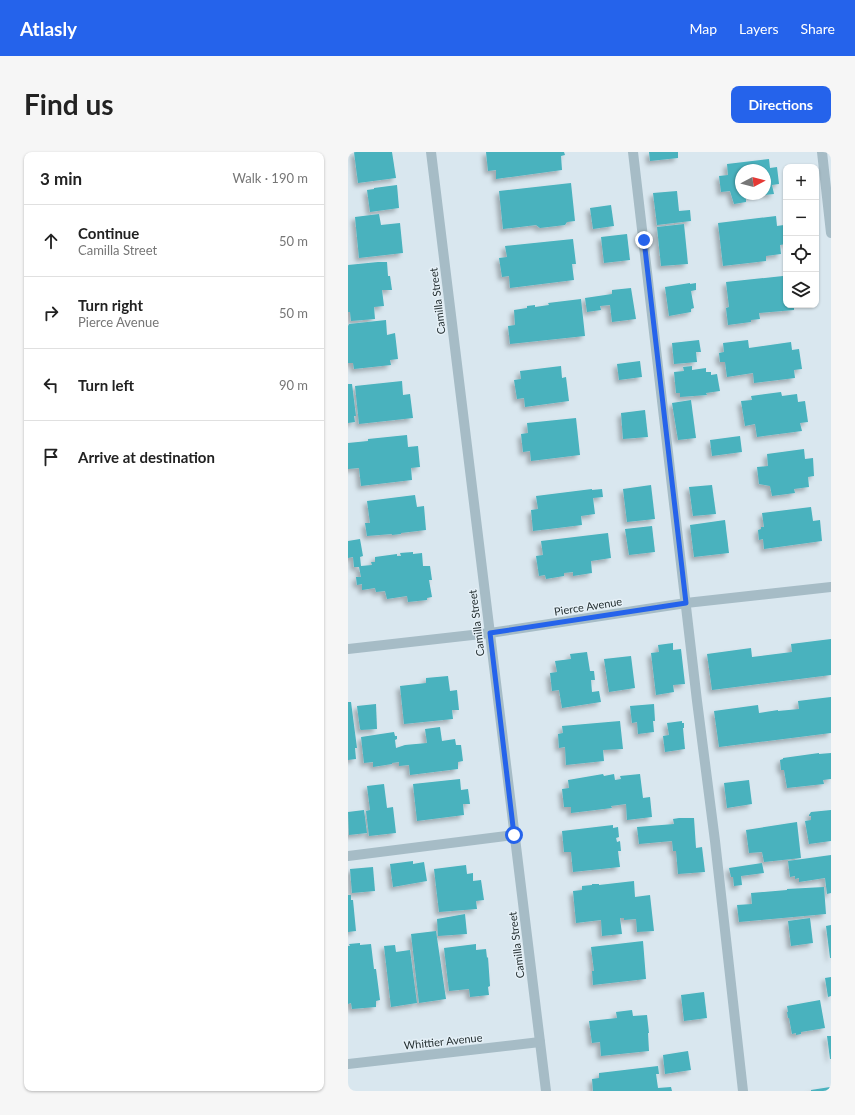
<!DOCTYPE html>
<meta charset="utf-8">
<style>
:root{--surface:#fff;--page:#f6f6f6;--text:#222;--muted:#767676;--line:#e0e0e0;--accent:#2563eb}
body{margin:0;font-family:Lato,sans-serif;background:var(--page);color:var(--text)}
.controls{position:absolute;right:12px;top:12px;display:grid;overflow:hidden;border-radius:8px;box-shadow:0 1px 3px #0004}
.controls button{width:36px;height:36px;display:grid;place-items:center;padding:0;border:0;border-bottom:1px solid var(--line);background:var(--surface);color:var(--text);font:20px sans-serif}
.compass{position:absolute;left:387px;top:12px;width:36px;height:36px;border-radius:50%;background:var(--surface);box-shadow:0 1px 3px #0004;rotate:83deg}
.stop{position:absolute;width:12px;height:12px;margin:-9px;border:3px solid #2563eb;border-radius:50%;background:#fff}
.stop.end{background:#2563eb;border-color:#fff;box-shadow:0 1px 4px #0008}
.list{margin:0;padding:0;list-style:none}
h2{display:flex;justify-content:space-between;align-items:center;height:52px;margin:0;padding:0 16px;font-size:17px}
h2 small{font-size:13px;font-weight:400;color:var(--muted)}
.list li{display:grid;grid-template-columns:26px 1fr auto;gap:12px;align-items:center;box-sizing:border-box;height:72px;padding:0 16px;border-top:1px solid var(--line)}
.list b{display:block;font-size:15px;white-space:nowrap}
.list p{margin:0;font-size:13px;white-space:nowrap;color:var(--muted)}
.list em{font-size:13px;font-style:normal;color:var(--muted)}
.icon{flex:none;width:22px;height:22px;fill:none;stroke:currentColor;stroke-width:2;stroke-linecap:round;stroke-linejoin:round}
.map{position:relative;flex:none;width:483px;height:939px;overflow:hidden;border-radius:8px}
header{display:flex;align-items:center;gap:24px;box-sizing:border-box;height:56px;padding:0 20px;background:var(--accent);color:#fff}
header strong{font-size:19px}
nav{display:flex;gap:22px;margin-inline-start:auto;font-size:14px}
.intro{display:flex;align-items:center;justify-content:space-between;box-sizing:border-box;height:96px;padding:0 24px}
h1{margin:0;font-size:28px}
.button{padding:10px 18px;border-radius:8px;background:var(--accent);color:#fff;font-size:14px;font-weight:700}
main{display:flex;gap:24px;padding:0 24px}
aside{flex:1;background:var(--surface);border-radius:8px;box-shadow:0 1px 3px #0004}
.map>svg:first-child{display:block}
.building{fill:#48b2be;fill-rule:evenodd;filter:url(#shadow)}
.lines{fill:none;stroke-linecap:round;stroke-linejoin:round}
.lane{stroke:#a6bcc6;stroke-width:10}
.street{stroke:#a6bcc6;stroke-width:10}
.route{stroke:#2563eb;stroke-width:5}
.labels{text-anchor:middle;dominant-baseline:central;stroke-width:3;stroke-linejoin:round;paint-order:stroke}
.street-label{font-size:11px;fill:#263133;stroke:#e5f0f7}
</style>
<header>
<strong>Atlasly</strong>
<nav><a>Map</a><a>Layers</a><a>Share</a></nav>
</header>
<div class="intro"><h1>Find us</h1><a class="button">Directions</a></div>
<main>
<aside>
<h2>3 min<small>Walk · 190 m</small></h2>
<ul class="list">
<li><svg class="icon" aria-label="ahead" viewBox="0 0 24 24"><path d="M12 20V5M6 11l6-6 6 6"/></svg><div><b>Continue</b><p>Camilla Street</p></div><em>50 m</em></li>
<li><svg class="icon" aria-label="right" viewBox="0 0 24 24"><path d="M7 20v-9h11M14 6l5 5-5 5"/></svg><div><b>Turn right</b><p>Pierce Avenue</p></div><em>50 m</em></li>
<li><svg class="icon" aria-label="left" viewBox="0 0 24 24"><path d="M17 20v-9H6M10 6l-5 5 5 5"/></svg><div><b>Turn left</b></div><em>90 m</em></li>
<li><svg class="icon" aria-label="arrive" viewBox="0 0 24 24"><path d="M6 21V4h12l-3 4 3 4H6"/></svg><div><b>Arrive at destination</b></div></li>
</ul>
</aside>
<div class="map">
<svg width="483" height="939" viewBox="0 0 483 939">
<defs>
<filter id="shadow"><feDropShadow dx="-3.5" dy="3.5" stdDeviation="2" flood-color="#0004"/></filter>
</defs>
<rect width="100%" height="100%" fill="#d9e7ef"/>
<g class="building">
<path d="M6 0H44L48 26 10 31Z"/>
<path d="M138 0H216L217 3 213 4 214 18 148 27V18L140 19Z"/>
<path d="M301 0H330V6L302 9Z"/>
<path d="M421 7 422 16 429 15 431 32 424 33 426 42 398 45V50L386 52 382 39 373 40 371 24 380 23 379 12ZM393 18H417V42H393Z"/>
<path d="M223 31 227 69 219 70 217 73 192 76 188 73 155 77 151 39Z"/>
<path d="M49 33 51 56 22 60 19 38 26 37V36Z"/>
<path d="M329 39 331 59 342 58 343 69 309 73 305 41Z"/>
<path d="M263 53 266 74 245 77 242 56Z"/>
<path d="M31 62 33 73 52 71 55 101 11 106 7 65Z"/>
<path d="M428 64 429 74 436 73 438 86V92L432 93 433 102 418 104V109L375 114 370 71Z"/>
<path d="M336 72 340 112 313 114 309 75Z"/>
<path d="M279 82 282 108 256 111 253 85Z"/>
<path d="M225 87 228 112H224L226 128 162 136 161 124 154 125 151 106 159 105 157 94Z"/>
<path d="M30 110H39L40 124H42L44 138H34L36 154 26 155 27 167 3 169 2 160H0V113Z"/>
<path d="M435 124 438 138V153H446V158L411 161 412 167 403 168V170L380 173 378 156 381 155 378 130Z"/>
<path d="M342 131V132L348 131V138L343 139 346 156 343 157V160L321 164 317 135Z"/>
<path d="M283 136 288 167 264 170 262 153 252 154 253 158 239 160 237 146 264 142V138Z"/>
<path d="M233 147 237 184 162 192 160 174 167 173 166 158 179 156V154L187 153V155L201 153 200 151Z"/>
<path d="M38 168 39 183 47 181 50 207 42 208 43 213 6 217 5 211H0V174L1 172Z"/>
<path d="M351 188 353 200H348L349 210 326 212 324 191Z"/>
<path d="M400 188 401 196 443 190 444 198 451 197 454 217 446 218 447 226 406 231 405 221 379 225 377 210H372L371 201 376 200 375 191Z"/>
<path d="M292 209 294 225 271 228 269 212Z"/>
<path d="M213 214 214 226 218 225 221 249 177 255 176 246 169 247 166 228 173 227 172 219Z"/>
<path d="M344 214V218L358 216V220H363V223L369 222 372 239 358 241 359 243 332 245V241H328L326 220 336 219 335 215Z"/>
<path d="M54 229 55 243 62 242 65 266 11 272 7 234Z"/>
<path d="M0 232H4L8 264H6L7 270 0 271Z"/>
<path d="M433 240 434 244 449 242 450 250 457 249 460 270 452 271 454 279 409 285 407 272 397 274 393 249 404 248 403 244Z"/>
<path d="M343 248 348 286 330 288 324 251Z"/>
<path d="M297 258 300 285 275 287 273 261Z"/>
<path d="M228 266 232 303 183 309 182 299 175 300 173 282 180 281 179 271Z"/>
<path d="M59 283 60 295 70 294 72 315 63 316 64 328 13 334 11 316 0 317V291L20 289V287Z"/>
<path d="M392 284 394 300 364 304 362 288Z"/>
<path d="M456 297 457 307 465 306 466 324 460 325 461 335 446 337 447 341 424 344 422 334 411 332 409 315 420 314 419 302Z"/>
<path d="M303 333 307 367 279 370 275 337Z"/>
<path d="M364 333 368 362 345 364 341 335Z"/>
<path d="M244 337V338L254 337 255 345 245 346 247 362 233 364 234 373 185 379 183 358 190 357 188 344Z"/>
<path d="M67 343 69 355 76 354 78 378 53 381V382L44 383V382L19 384 17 371H22L19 349Z"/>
<path d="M463 355 465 369 472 368 474 389 416 397 415 387 411 388 410 378 413 377V375H416L414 361Z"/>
<path d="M377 368 381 401 346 405 342 373Z"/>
<path d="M304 374 307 400 281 403 277 377Z"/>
<path d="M260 381 263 406 243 409 244 421 225 424V420L216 421V424L198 427 197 423 191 424 188 404 195 403 193 389Z"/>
<path d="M12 387 15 404 12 405 13 414 24 413 23 410H27V405L49 402V404H53L52 401 65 400V402L74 401 75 414H82L84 428H81L84 445 79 446V448L60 450 59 444 39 447 37 439 28 440 27 436 14 438V432L9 433 8 425H13L11 415H6L5 405 0 406V389Z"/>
<path d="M483 487V523L364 538 359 502 403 496 404 505 444 500 443 492Z"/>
<path d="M325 491V498L333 497 337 532 325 533 326 540 308 543 303 501 311 500 310 493Z"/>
<path d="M239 500 242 519H246L247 528H243L244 540 251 539 253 550 214 556 211 538 204 539 202 521 209 520 207 509 223 507 222 502Z"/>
<path d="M283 504 287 536 261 540 256 507Z"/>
<path d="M100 524 102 539 109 538 111 558H104L105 567 56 572 52 534 78 531V526Z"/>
<path d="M483 545V581L371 595 366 559 410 553 411 561 430 558V559L451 557 450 549Z"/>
<path d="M0 550H3L9 596H7L8 607 0 608Z"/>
<path d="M28 552 29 577 13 578 12 577 9 554Z"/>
<path d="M306 552 307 569H305L306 580 290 582 289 570 284 571 282 554Z"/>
<path d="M272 569 275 597 255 598 256 609 218 613 217 595 211 596 210 582 215 581 214 574Z"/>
<path d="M334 569V571H336V576H335L337 597 317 600 315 584 321 583 319 571Z"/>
<path d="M92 575 94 589 107 587 108 593H113L115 609 110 610V617L62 623 61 613 51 614V610L44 611V612L25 615V610L16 611 13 585 46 580 47 584H49V587L47 588 48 596 57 593 79 591 77 577Z"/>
<path d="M471 601V602L483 601V627L475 628 476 632 439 636 436 618H433L432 608 435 607V606Z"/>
<path d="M255 622 256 624 266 622 267 628 273 627 272 624 292 622 295 646 302 645 304 665 279 668 278 652 263 654 264 656 223 661V655H216L214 637 221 636 220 628Z"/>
<path d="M112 627 113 638 120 637 122 652H115L116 663 69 669 65 632Z"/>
<path d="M401 628 404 652 379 656 376 631Z"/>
<path d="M36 632 39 656 45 655 48 681 21 684 18 659 22 658 19 634Z"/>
<path d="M16 658 19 681 1 683 0 660Z"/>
<path d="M483 658V689L461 692 457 669 463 668V664H461V663L463 660Z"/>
<path d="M331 666H346L348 696 354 695 357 720 330 722 328 699H325L324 689 291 692 289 675 326 672 325 667Z"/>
<path d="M449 670 453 706 416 710 414 700 401 701 398 678Z"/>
<path d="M265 673V676L270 675 271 685 268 686 269 690 272 689 273 699H270L272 715 225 720 223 700H216L214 679Z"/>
<path d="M483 703V741L479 742 477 726 451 730V726L447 727V724L442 725 440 709Z"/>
<path d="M65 709V712L76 710 79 729 45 735 42 712Z"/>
<path d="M414 711 416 721 393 724 394 733 386 734 385 725H383L381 716Z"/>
<path d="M118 713 119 722 125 721V729L133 728 136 748 128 749 129 757 91 760 86 717Z"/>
<path d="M25 715 27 739 4 741 2 717Z"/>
<path d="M286 729 287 745 302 743 306 779 289 780 288 767 276 768V766H272L274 782 254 784 253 768 228 771 225 739 234 738V734L244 733V732H251V733Z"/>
<path d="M476 735 478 762 391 770 389 753 404 752 403 741 439 738V737Z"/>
<path d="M0 743H3V748H5L8 779 0 780Z"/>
<path d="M117 762 119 782 90 784 89 767Z"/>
<path d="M462 766 465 791 443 794 440 769Z"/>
<path d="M483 773V806H482L478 774Z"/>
<path d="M88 779 98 847 71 851 63 782Z"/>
<path d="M295 789 298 827 245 833 244 819H246L243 795Z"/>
<path d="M12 791V793L23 792 26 817H28L32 848 28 849V855L4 857 3 851 0 852V794H2L1 792Z"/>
<path d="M128 792V798L138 797 139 806 140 805 142 834 140 835 141 843 122 845 121 837 101 839 96 796Z"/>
<path d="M47 793 48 800 62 798 69 851 43 855 36 794Z"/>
<path d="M483 825V844L480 845 477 826Z"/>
<path d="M356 840 359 866 336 869 333 843Z"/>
<path d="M472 848 477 876 453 880V882L448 883V881L444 882 441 866H440L439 860H440L439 854Z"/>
<path d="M284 858 285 864 299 863 301 881H300L301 899 253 904 252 890 244 891 241 869 269 866 268 860Z"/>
<path d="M479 884H483V907H482Z"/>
<path d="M340 899 343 918 317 922 315 903Z"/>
<path d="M310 914 311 922H308L310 936 323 935 324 939H245L244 927 251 926V921Z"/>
<path d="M482 935V939H463V938Z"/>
</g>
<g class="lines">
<g class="lane">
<path d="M285 0 349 549 367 689 395 939"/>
<path d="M0 704 166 683"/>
</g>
<g class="street">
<path d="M83 0 198 939"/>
<path d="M474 0 483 81"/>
<path d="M0 497 142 481 338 451 483 435"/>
<path d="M0 912 192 890"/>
</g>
</g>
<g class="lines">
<path class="route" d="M166 683 142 481 338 451 296 88"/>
</g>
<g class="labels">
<g class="street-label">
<text transform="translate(89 149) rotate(-97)">Camilla Street</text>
<text transform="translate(240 454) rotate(-9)">Pierce Avenue</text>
<text transform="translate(128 471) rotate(-97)">Camilla Street</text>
<text transform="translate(168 793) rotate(-97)">Camilla Street</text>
<text transform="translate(95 889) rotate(-6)">Whittier Avenue</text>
</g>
</g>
</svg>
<div class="controls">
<button>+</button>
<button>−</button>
<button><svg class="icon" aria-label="locate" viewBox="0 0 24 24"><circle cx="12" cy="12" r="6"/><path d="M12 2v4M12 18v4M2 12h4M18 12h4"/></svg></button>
<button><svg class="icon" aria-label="layers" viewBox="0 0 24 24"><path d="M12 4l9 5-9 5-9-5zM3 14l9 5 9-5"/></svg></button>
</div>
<svg class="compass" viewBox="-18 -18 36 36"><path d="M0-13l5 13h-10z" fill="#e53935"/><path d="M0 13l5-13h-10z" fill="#767676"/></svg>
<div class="stop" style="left:166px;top:683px"></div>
<div class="stop end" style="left:296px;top:88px"></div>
</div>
</main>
